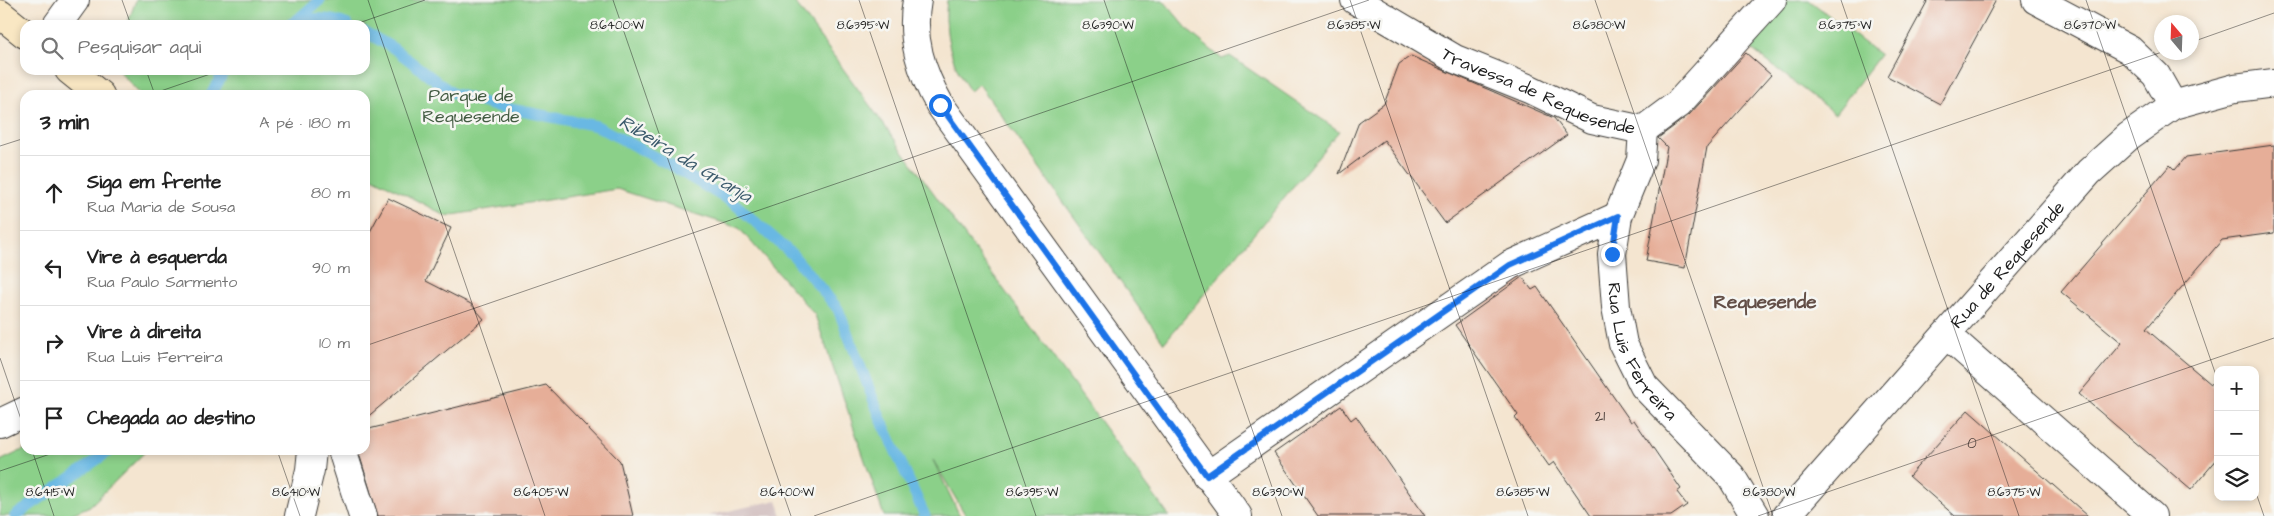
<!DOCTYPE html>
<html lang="pt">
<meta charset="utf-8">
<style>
body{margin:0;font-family:"Architects Daughter",sans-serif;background:#f6f6f6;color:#222}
.controls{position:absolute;right:15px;bottom:15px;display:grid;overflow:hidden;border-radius:10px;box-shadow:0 2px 8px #0003}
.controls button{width:45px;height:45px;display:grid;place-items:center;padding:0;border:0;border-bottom:1px solid #e0e0e0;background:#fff;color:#222;font:25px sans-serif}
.compass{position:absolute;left:2154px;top:15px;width:45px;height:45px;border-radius:50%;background:#fff;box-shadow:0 2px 8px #0003;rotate:341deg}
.stop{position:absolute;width:15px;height:15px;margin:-11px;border:4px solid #1a73e8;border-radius:50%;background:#fff}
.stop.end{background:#1a73e8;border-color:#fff;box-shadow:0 1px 5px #0008}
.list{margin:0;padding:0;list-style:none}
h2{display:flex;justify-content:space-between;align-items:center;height:65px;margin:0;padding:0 20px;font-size:21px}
h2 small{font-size:16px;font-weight:400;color:#767676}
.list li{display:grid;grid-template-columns:32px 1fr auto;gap:15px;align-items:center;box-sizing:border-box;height:75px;padding:0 20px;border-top:1px solid #e0e0e0}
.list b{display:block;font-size:19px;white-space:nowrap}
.list p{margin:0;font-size:16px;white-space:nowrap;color:#767676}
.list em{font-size:16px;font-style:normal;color:#767676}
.icon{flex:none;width:28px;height:28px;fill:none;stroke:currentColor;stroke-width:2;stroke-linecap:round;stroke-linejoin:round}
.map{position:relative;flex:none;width:2274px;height:516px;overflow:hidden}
.search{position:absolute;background:#fff;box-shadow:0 2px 8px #0003;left:20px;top:20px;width:350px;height:55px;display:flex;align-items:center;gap:12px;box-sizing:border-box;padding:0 18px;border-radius:15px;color:#767676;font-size:19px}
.panel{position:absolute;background:#fff;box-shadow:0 2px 8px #0003;left:20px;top:90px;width:350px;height:365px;border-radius:15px}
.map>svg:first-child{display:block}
.industrial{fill:#d2bfc0}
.green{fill:#8bd089;stroke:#547652}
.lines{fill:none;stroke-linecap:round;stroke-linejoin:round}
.stream{stroke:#69b8e3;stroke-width:11}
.building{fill:#e6ae98}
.street-casing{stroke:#3c3a37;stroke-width:30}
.secondary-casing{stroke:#3c3a37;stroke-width:30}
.street{stroke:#fff;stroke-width:28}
.secondary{stroke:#f9e7c3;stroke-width:28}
.route{stroke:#1a73e8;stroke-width:6}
.ticks{fill:none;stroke:#1c1c1c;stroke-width:1;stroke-opacity:0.45}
.labels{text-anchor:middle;stroke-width:5;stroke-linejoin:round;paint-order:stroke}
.number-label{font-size:15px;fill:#4e403b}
.street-label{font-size:18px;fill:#1c1c1c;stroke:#f6f6f2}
.park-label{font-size:18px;fill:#435b42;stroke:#f6f6f2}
.water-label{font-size:19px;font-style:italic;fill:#3b5a6c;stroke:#f6f6f2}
.neighbourhood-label{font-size:19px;font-weight:bold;fill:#634f47;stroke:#f6f6f2}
.ticks-label{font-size:12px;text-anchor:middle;fill:#1c1c1c;stroke:#f6f6f2;stroke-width:5;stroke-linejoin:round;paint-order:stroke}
</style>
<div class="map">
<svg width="2274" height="516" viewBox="0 0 2274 516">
<rect width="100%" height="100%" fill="#f6f6f2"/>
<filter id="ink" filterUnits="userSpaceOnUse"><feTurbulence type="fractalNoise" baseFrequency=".02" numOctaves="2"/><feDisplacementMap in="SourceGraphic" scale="10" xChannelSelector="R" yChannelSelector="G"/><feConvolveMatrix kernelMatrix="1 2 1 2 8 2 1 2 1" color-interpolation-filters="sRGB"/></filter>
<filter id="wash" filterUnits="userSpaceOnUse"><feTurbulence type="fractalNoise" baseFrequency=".0096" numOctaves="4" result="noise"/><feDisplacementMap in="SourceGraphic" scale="20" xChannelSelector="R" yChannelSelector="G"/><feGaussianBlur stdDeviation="1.12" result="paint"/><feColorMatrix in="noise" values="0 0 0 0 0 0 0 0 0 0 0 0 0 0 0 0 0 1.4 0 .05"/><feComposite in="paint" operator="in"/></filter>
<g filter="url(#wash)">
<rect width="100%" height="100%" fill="#f4e5d0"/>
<!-- industrial -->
<path class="industrial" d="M777,500l5,16h-75z"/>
<!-- green -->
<g class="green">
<path d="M136,0h657l376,516h-203l-33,-56 27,56h-76l-69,-201 -76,-87 -122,-39 -171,27 -81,-43v-78h-224l-23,-25h247v-45h-238z"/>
<path d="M947,0h216l28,33 31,26 8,-3 109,75 -175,212 -185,-259 -9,7c-19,-27 -27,-58 -23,-91z"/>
<path d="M1779,0h30l71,55 -45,59 -90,-70z"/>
<path d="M25,449v1h122l-57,56 -23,10h-67v-55z"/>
</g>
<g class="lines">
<!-- stream -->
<g class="stream">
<path d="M296,21l24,-21"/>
<path d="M287,25c21,-9 40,-9 61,0"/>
<path d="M365,32l28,16 59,45 39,12 106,21 73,39 65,39 58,51 45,54 43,110 44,97"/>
<path d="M211,95l14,-25"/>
<path d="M15,516l96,-66"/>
</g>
</g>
<g id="blocks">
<!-- building -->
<g class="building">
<path d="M1928,0h68l-56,104 -53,-28z"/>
<path d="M1746,53l25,22 -64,72 -22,121 -39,-7 21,-114 -9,-9 31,-23z"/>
<path d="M1411,56l143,62 13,17 -122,88 -61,-83 -45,34 20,-52 25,-18 15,-40z"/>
<path d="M2274,145v88l-52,7 -76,89 72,61v68l-27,32 -112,-96 43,-51 -61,-51 109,-127 5,5 11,-13z"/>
<path d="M388,198l63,30 -25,53 45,23 13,15 -119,100v-178z"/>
<path d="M1522,277l10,13 5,-3 94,135 3,-2 47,69 -4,3 10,13 -16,11h-80l-37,-54 -5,4 -34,-48 3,-3 -63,-90z"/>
<path d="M546,385l74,76 13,55h-255l-20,-66h7v-20z"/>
<path d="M1341,406l10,14 5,-4 69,100h-107l-44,-63z"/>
<path d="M1968,410l120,106h-133l-46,-40z"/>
</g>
</g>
</g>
<g filter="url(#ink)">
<use href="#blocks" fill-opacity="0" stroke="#3c3a37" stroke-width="1"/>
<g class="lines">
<defs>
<g id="street">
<path d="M917,0c-7,38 4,72 23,105l298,411"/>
<path id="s1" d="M1355,0l100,59 75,30 62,30 51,11 35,-26 94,-104"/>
<path d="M2036,0l94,50 26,25 17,30"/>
<path d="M57,25l18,-25"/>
<path id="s2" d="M1643,130l-2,30 -23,56 -6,38 4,53 7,37 21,42 87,90 24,40"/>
<path d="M1947,335l205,181"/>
<path d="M0,423l25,-12"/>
<path d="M342,450l21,66"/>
<path d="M1207,476l303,-211 108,-49"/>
<path d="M299,516l11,-46 2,-20"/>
<path id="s3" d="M1786,516l303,-344 40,-36 44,-31 62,-17 39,-5"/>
</g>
<g id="secondary">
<path d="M0,14l25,20"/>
<path d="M69,70l31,25"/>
</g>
</defs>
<!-- street casing -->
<use href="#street" class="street-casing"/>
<!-- secondary casing -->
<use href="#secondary" class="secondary-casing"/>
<!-- street -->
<use href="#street" class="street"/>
<!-- secondary -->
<use href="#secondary" class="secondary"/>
</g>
</g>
<g class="lines" filter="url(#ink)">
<!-- route -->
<path class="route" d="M940,105l267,371 303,-211 108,-49 -6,38"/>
</g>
<!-- ticks -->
<path class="ticks" d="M122,0l9,25M368,0l177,516M613,0l178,516M859,0l177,516M1104,0l178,516M1350,0l178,516M1595,0l178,516M1841,0l178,516M2086,0l132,381M353,25l72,-25M2192,42l82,-29M146,70l9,25M149,95l73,-25M0,146l25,-8M365,346l1004,-346M0,358l25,73M32,450l22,66M277,450l23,66M0,471l62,-21M2255,490l9,26M814,516l1348,-464M1758,516l516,-178"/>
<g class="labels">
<!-- number labels -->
<g class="number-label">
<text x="1600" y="421">21</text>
<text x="1972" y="448">0</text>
</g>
<!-- street labels -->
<g class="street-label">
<text dy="6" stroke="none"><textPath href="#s1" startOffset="206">Travessa de Requesende</textPath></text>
<text dy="6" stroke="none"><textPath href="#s3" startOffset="335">Rua de Requesende</textPath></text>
<text dy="6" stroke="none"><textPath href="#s2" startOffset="234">Rua Luis Ferreira</textPath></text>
</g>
<!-- park labels -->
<g class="park-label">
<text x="471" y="101">Parque de<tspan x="471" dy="21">Requesende</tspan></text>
</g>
<!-- water labels -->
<g class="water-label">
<text transform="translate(686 158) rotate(31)" y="7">Ribeira da Granja</text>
</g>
<!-- neighbourhood labels -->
<g class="neighbourhood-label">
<text x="1765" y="308">Requesende</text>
</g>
</g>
<g class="ticks-label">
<text x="1108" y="29">8.6390°W</text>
<text x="1599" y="29">8.6380°W</text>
<text x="1845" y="29">8.6375°W</text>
<text x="2090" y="29">8.6370°W</text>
<text x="617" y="29">8.6400°W</text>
<text x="863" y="29">8.6395°W</text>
<text x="1354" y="29">8.6385°W</text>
<text x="50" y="496">8.6415°W</text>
<text x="296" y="496">8.6410°W</text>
<text x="541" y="496">8.6405°W</text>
<text x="787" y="496">8.6400°W</text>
<text x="1032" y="496">8.6395°W</text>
<text x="1278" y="496">8.6390°W</text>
<text x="1523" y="496">8.6385°W</text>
<text x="1769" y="496">8.6380°W</text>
<text x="2014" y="496">8.6375°W</text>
</g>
</svg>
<div class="controls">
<button>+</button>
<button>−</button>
<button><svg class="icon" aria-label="layers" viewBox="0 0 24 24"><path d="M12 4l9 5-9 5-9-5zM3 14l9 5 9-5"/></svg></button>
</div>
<svg class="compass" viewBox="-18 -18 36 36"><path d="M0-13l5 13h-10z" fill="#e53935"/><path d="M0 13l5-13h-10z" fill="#767676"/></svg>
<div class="stop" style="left:940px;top:105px"></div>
<div class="stop end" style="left:1612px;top:254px"></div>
<div class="search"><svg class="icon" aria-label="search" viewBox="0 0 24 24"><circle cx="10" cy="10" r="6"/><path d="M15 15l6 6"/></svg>Pesquisar aqui</div>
<section class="panel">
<h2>3 min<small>A pé · 180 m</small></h2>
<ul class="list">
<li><svg class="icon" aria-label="ahead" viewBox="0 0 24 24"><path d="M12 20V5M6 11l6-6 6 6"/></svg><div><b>Siga em frente</b><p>Rua Maria de Sousa</p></div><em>80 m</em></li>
<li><svg class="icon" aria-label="left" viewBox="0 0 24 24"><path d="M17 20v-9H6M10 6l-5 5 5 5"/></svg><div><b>Vire à esquerda</b><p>Rua Paulo Sarmento</p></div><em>90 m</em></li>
<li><svg class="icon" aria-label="right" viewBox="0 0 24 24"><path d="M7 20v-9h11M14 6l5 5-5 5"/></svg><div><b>Vire à direita</b><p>Rua Luis Ferreira</p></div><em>10 m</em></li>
<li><svg class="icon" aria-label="arrive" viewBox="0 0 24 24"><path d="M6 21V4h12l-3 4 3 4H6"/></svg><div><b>Chegada ao destino</b></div></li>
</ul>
</section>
</div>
